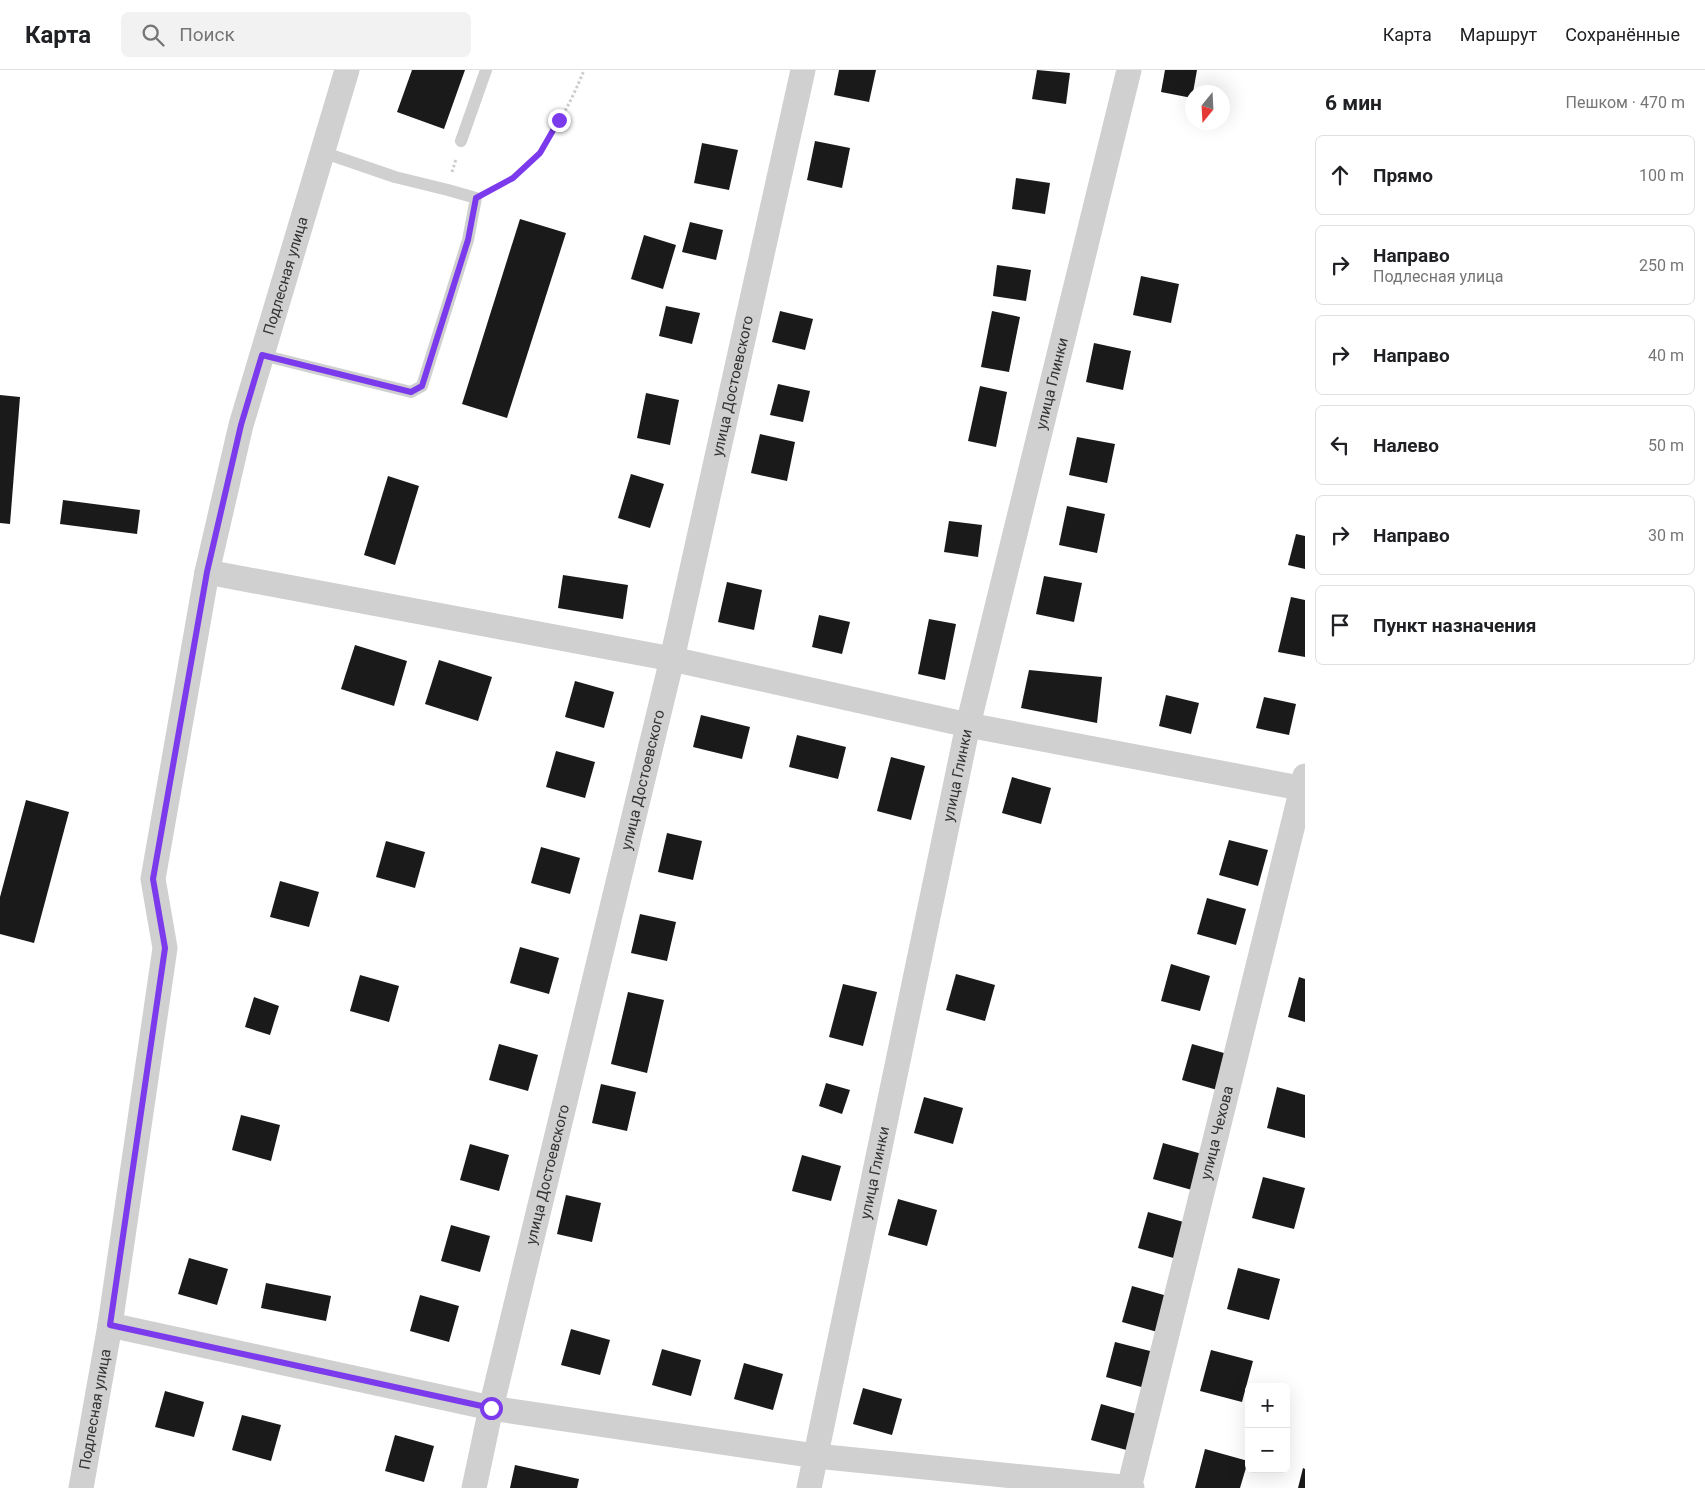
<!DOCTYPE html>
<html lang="ru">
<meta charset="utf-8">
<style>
body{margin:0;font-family:Roboto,sans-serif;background:#f2f2f2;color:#202124}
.controls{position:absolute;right:15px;bottom:15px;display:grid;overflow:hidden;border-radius:8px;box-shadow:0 5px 20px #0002}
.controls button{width:45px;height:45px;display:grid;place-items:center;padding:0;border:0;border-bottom:1px solid #e0e0e0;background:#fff;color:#202124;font:25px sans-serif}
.compass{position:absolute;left:1185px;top:15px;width:45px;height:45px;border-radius:50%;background:#fff;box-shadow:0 5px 20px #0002;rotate:198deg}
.stop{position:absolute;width:15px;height:15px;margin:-11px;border:4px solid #7c3aed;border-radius:50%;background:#fff}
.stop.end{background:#7c3aed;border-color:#fff;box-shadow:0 1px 5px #0008}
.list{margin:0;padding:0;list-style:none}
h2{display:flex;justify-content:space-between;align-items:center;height:65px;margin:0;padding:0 20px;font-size:21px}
h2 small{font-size:16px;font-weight:400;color:#757577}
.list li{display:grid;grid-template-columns:32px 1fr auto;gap:15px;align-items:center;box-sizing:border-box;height:80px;margin:0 10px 10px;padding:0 10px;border:1px solid #e0e0e0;border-radius:8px}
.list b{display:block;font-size:19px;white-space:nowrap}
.list p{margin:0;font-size:16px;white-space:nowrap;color:#757577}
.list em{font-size:16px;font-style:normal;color:#757577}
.icon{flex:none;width:28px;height:28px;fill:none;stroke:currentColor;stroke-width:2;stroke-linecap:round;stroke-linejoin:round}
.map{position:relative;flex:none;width:1305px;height:1418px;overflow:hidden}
header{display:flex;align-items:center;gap:30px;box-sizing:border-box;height:70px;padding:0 25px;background:#fff;border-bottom:1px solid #e0e0e0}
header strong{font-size:24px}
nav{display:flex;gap:28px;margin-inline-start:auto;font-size:18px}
.search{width:350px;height:45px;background:#f2f2f2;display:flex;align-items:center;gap:12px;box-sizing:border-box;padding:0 18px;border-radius:8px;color:#757577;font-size:19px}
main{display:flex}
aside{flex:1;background:#fff}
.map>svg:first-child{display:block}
.building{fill:#1a1a1a}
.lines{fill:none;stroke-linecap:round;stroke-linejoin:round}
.path{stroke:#cdcdcd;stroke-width:3;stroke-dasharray:2.5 2.5;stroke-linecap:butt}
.lane{stroke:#d0d0d0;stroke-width:12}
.street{stroke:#d0d0d0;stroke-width:25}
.route{stroke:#7c3aed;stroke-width:6}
.labels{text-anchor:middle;stroke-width:5;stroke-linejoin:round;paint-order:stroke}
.street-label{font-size:15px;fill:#333;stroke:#fff}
</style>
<header>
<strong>Карта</strong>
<div class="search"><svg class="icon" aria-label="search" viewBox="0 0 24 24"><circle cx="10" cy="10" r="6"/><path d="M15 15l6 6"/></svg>Поиск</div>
<nav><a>Карта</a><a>Маршрут</a><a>Сохранённые</a></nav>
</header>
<main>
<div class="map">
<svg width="1305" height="1418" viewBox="0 0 1305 1418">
<rect width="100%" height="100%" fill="#fff"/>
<!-- building -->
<g class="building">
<path d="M412,0h53l-21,59 -47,-17z"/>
<path d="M839,0h37l-7,32 -35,-7z"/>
<path d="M1037,0l33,3 -4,31 -34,-5z"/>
<path d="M1165,0h32l-5,28 -31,-6z"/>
<path d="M815,71l35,7 -8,40 -35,-8z"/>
<path d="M702,73l36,7 -9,40 -35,-7z"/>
<path d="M1016,108l34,5 -5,31 -33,-5z"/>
<path d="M520,149l46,14 -59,185 -45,-14z"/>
<path d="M690,152l33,8 -7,30 -34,-8z"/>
<path d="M644,165l32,10 -13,44 -32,-10z"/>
<path d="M997,195l34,5 -5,31 -33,-5z"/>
<path d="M1141,206l38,8 -8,39 -38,-8z"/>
<path d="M666,236l34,7 -8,31 -33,-8z"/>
<path d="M780,241l33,8 -8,31 -33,-8z"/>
<path d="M992,241l28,6 -11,55 -28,-5z"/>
<path d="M1094,273l37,8 -8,39 -37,-8z"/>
<path d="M778,314l32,7 -7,31 -33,-7z"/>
<path d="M980,316l27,6 -11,55 -28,-6z"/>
<path d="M646,323l33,7 -9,45 -33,-7z"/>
<path d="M0,325l20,2 -10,127 -10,-1z"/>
<path d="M760,364l35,8 -8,39 -36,-8z"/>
<path d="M1077,367l38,7 -8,39 -38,-8z"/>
<path d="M631,404l33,10 -14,44 -32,-10z"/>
<path d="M388,406l31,10 -24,79 -31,-10z"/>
<path d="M63,430l77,10 -3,24 -77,-10z"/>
<path d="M1067,436l38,8 -8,39 -38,-8z"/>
<path d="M949,451l33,4 -4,32 -34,-5z"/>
<path d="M1296,464l9,2v33l-17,-4z"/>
<path d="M563,505l65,10 -5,34 -65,-11z"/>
<path d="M1044,506l38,7 -8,39 -38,-8z"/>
<path d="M727,512l35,8 -8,40 -36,-8z"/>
<path d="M1291,527l14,3v57l-27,-5z"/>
<path d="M819,545l31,7 -8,32 -30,-7z"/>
<path d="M929,549l27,5 -11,56 -27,-6z"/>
<path d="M355,575l52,16 -13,45 -53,-17z"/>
<path d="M439,590l53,17 -14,44 -53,-17z"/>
<path d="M1029,600l73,7 -5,46 -76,-15z"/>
<path d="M575,611l39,11 -10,36 -39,-11z"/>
<path d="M1166,625l33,8 -8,31 -32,-8z"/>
<path d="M1264,627l32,7 -7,31 -33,-7z"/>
<path d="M701,645l49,12 -8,32 -49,-12z"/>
<path d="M797,665l49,12 -8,32 -49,-12z"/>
<path d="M556,681l39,11 -10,36 -39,-11z"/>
<path d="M891,687l34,9 -14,54 -34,-9z"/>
<path d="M1012,707l39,11 -10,36 -39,-11z"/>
<path d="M26,730l43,12 -35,131 -34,-9v-37z"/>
<path d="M667,763l35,8 -9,39 -35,-8z"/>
<path d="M1229,770l39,10 -10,36 -39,-11z"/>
<path d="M386,771l39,11 -10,36 -39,-11z"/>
<path d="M541,777l39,11 -10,36 -39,-11z"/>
<path d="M280,811l39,11 -10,35 -39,-10z"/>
<path d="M1207,828l39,11 -10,36 -39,-11z"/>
<path d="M640,844l36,8 -9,39 -36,-8z"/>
<path d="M520,877l39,11 -10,36 -39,-11z"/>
<path d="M1171,894l39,12 -10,35 -39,-10z"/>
<path d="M956,904l39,11 -10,36 -39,-11z"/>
<path d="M360,905l39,11 -10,36 -39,-11z"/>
<path d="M1299,907l6,2v43l-17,-5z"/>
<path d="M843,914l34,8 -14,54 -34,-9z"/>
<path d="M628,922l36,8 -17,73 -36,-9z"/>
<path d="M254,927l25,9 -9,29 -25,-8z"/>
<path d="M499,974l39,11 -10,36 -39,-11z"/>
<path d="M1192,974l39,11 -10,36 -39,-11z"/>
<path d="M826,1013l24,7 -8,24 -23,-8z"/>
<path d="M601,1014l35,8 -9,39 -35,-8z"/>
<path d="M1277,1017l28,8v43l-38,-10z"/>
<path d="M924,1027l39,11 -10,36 -39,-11z"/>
<path d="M241,1045l39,10 -9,36 -39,-11z"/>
<path d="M1163,1073l39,11 -10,36 -39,-11z"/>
<path d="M470,1074l39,11 -10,36 -39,-11z"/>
<path d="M802,1085l39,11 -10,35 -39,-10z"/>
<path d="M1263,1107l42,11 -11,41 -42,-11z"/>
<path d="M566,1125l35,8 -9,39 -35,-8z"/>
<path d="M898,1129l39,11 -10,36 -39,-11z"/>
<path d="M1148,1142l39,11 -10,36 -39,-11z"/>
<path d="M451,1155l39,11 -10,36 -39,-11z"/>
<path d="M189,1188l39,11 -11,36 -39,-11z"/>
<path d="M1238,1198l42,11 -11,41 -42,-11z"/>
<path d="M266,1213l65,13 -5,25 -65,-13z"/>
<path d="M1132,1216l39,11 -10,36 -39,-11z"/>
<path d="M420,1225l39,11 -10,36 -39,-11z"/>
<path d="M571,1259l39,11 -10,35 -39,-10z"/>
<path d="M1115,1272l39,10 -9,36 -39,-11z"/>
<path d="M662,1279l39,11 -10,36 -39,-11z"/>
<path d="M1211,1280l42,11 -11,41 -42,-11z"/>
<path d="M744,1293l39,11 -10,36 -39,-11z"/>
<path d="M863,1318l39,11 -10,36 -39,-11z"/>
<path d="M165,1321l39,11 -10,35 -39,-10z"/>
<path d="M1101,1334l39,11 -10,36 -39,-11z"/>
<path d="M242,1345l39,10 -10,36 -39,-11z"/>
<path d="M395,1365l39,11 -10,36 -39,-11z"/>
<path d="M1205,1379l43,12 -8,27h-45z"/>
<path d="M515,1395l64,14 -2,9h-67z"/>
<path d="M1303,1398l2,1v19h-7z"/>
</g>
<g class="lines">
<!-- path -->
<g class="path">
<path d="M452,102l4,-13"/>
<path d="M492,120c7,-4 14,-7 20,-11 29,-19 60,-77 72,-109"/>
</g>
<!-- lane -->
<g class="lane">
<path d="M461,71l25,-71"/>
<path d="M262,285l149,37 11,-6 46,-146 8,-42 -28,-8 -53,-13 -73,-25"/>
</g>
<!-- street -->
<g class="street">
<path d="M207,502l465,87 296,66 337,64"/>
<path d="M110,1255l381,83 325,48 316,32"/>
<path id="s1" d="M81,1418l29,-163 55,-377 -12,-69 54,-307 34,-147 106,-355"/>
<path id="s2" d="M474,1418l17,-80 181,-749 131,-589"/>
<path id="s3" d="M809,1418l159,-763 161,-655"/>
<path id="s4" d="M1129,1418l176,-712"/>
</g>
</g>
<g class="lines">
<!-- route -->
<path class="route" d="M491,1338l-381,-83 55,-377 -12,-69 54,-307 34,-147 21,-70 149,37 11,-6 46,-146 8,-42 37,-20 27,-25 19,-33"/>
</g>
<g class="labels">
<!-- street labels -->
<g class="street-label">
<text dy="5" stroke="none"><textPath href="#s1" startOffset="1235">Подлесная улица</textPath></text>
<text dy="5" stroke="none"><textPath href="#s3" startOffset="1131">улица Глинки</textPath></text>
<text dy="5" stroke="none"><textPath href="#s2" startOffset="1132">улица Достоевского</textPath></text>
<text dy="5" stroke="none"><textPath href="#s3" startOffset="728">улица Глинки</textPath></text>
<text dy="5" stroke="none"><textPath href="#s2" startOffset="728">улица Достоевского</textPath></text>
<text dy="5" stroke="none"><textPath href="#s4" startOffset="366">улица Чехова</textPath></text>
<text dy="5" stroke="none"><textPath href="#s3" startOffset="322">улица Глинки</textPath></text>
<text dy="5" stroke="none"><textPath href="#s2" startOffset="322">улица Достоевского</textPath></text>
<text dy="5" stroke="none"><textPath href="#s1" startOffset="80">Подлесная улица</textPath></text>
</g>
</g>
</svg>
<div class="controls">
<button>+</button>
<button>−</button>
</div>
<svg class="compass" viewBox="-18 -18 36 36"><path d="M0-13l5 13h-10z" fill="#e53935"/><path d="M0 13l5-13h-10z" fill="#757577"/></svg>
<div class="stop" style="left:491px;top:1338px"></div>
<div class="stop end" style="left:559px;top:50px"></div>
</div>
<aside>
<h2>6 мин<small>Пешком · 470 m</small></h2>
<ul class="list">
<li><svg class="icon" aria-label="ahead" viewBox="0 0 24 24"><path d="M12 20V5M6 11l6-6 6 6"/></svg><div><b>Прямо</b></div><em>100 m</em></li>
<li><svg class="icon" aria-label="right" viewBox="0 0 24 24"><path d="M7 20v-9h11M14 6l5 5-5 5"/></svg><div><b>Направо</b><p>Подлесная улица</p></div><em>250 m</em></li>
<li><svg class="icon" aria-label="right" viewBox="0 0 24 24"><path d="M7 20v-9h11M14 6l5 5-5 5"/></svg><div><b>Направо</b></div><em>40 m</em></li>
<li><svg class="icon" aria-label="left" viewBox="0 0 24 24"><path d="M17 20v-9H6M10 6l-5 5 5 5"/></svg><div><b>Налево</b></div><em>50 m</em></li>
<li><svg class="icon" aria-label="right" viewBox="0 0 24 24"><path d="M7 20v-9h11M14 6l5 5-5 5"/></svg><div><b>Направо</b></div><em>30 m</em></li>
<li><svg class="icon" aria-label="arrive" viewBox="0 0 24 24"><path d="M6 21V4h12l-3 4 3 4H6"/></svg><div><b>Пункт назначения</b></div></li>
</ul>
</aside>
</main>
